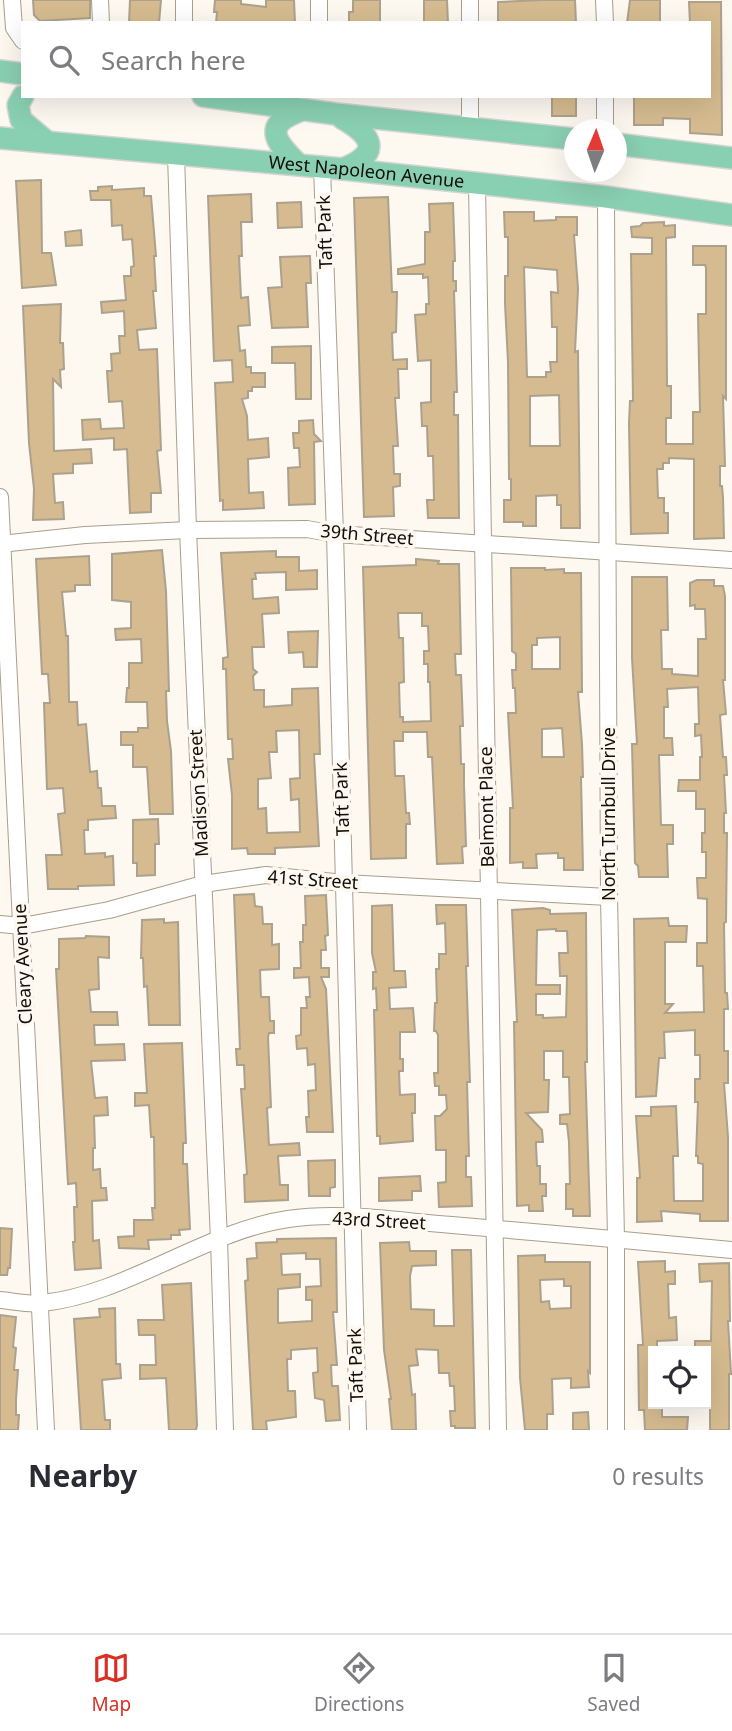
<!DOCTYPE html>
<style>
body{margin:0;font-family:"Noto Sans",sans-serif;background:#f7f7f7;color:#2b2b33}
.controls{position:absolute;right:21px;bottom:21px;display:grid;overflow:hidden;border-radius:0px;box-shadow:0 7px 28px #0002}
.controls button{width:63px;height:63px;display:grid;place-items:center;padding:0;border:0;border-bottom:2px solid #e1e1e2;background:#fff;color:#2b2b33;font:35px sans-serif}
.compass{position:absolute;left:564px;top:119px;width:63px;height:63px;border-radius:50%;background:#fff;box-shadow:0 7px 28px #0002;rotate:2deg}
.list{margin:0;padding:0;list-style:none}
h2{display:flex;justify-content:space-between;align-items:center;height:91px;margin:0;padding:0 28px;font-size:30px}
h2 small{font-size:23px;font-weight:400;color:#7c7c81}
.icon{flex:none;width:38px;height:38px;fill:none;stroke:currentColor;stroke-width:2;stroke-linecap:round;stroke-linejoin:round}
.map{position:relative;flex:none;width:732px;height:1430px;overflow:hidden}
.search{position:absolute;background:#fff;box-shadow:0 7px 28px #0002;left:21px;right:21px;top:21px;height:77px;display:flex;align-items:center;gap:18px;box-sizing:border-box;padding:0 24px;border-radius:0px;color:#7c7c81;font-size:26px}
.sheet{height:203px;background:#fff}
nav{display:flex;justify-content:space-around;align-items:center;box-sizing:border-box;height:98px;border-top:2px solid #e1e1e2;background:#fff;font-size:19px;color:#7c7c81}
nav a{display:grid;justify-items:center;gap:4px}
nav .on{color:#d93025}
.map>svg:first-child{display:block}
.building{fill:#d5bb8f;stroke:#aca18d;stroke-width:2;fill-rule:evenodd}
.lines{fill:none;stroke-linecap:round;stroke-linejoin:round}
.minor-casing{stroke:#a99e8b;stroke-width:18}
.major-casing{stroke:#d4d4d2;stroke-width:24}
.minor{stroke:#fff;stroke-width:16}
.major{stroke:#89cfb2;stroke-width:21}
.labels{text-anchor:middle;stroke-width:7;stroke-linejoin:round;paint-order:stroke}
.street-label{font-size:18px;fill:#120e07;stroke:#fdf8f0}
</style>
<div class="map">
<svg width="732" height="1430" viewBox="0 0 732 1430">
<rect width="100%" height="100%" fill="#fdf8f0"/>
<!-- building -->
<g class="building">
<path d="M33,0h57v18l-50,3 -6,-6z"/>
<path d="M130,0h31l-2,23h-30z"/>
<path d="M215,0h26v4l25,3v-7h28l1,23h-79l1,-11h-3z"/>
<path d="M353,0h27v23h-31v-11h4z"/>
<path d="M424,0h23l1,23h-24z"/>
<path d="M542,0h33l1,23h-78v-21z"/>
<path d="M630,0h30v23h-33z"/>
<path d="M689,2h32l1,133 -32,-2v-14l-27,-1v7h-29v-29h75v-73h-19z"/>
<rect x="552" y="96" width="24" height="20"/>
<path d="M41,180l1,73h9l5,32 -34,3 -6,-107z"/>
<path d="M112,186v4l32,-2v8h7l5,60h-2l2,35h-3l3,37 -19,2 2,20 18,-1 4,101 -4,1 4,42h-10v19l-21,1 -3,-64 -13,1v-12l-31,2 -1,-20 18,-1 1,10 23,-1 -2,-27 -13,1 -2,-31h5l-1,-17 9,-1 -1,-17h6l-1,-25 -22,2 -1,-11 25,-2 -2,-24h7v-9l3,-1 -2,-27 -9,1 -1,-15 -10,1 -1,-26h-20l-1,-9h8v-4z"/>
<path d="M251,194l1,28h-11l1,34h-3l2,42 7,-1 2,28 -12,1 2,25 5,-1 1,17h5v6h14v14h-13v4h-4v7l-6,1 5,17 1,24 20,-2 1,19 -21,2 1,34 14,-1 1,16 -41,2v-10l-3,1 -5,-118 18,-1 -1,-22 -18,1 -6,-165z"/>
<path d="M388,197l4,95h5l-1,40 -4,1 1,27 14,-1v10h-9l1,29h-4l3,48h-5l1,28h6v12l-7,1 1,29 -30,1 -10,-319z"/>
<path d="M301,202l1,25 -24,1 -1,-25z"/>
<path d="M453,203l2,58h-2v20h3v10h-2l3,101h-3v23h4l1,103h-31l-1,-18h7l-1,-44h-5l-1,-30h-5l-1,-23 10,-1v-42l-13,1 -3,-46 11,-1v-10h3l-1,-27 -5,1v-4h-25v-5l27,-5v-32h5l-1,-28z"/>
<path d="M504,212h30v9l22,-1v-3h21v18h-3l4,54 -3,63 3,-1 2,177h-19v-23h-4v-10l-21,1v30h-13v-4h-19v-22h7v-21h-2l-1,-117 -3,-58v-28h3v-39h-3zM524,267l33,3 1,23 -7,-1 1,35h5v35h-7l1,10h-5v5h-19zM559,395l1,51h-30v-50z"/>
<path d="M664,222v4l11,-1v12l-9,1 1,148h4v32h-5v26h27v-32h7l-2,-98h8v-46l-1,-3h-12v-19h33v153l-3,-3 2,70h-5v20h2l1,11 1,41 -30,1v-80l-25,-1v5h-6v6h-6l1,29h6v15h4v20l-37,1 -2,-111 1,-22h3l-2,-147h21v-16l-20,-1 -1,-10 9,-1 3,-3z"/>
<path d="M81,230l1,15 -16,1 -1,-14z"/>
<path d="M310,256l1,27h-5l2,44 -36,1 -4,-40 14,-1 -2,-30z"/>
<path d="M61,304l-1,39h3l1,26 -4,1 1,17 -8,-8 1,72 37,-2 1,14 -19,1v9l-20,1 2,29 8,-1 1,17 -31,1 1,-31 -5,-46 -6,-137z"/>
<path d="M311,346v53h-15l-1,-36h-23v-16z"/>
<path d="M313,420l1,14 7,7 -7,1 1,62 -26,1 -1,-37 12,-1 -1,-19h-5l-1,-15h6v-12z"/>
<path d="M162,550l4,41 3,100h-3l1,30 4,30 2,63h-23l-3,-47h-14v-22h-12v-13h17v-4h10l-1,-26h-21l1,-14h2v-25h13l-1,-24 -25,1 -1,-11 16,-1v-26l-19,-2v-46z"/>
<path d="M276,551v6h23v14l18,-1v19l-31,1v-18l-31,1 1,6h-4l1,20 25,-2 1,16 -17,1 2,33h-12l1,22 4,3 -4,4 1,14h10v17l28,-2v-16l26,-1 2,66h-6l5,92 -44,2v6h-27l-1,-6 -15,1v-54l-4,-36h5l-1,-20h-4l-2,-70h-3v-11l5,-1 -7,-104zM299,730l1,48 -10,1 1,21 8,-1 1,33 -33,1 -1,-25 -8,1v-30l13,-1 -2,-26h8l-1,-21z"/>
<path d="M89,556l1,29h-15v6l-13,1 4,44h2l1,66h8l1,23 8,-1 4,48 7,-1 1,17h3l1,18h13l1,12 -28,2v10h-4l1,24 20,-1v4l8,-1 1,29 -36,1v3h-30l-2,-34h16l-4,-41 7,-1 -2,-25 -16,1 -3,-86h6l-2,-29h-6l-6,-115z"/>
<path d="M416,559l23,2 -1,3h21l2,90h-6l1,21h5l1,23 1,28h-3l1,38h3v21l2,61 -4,1 1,16 -26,1 -5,-107h-4l-1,-25h-24v9h-9l1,35h9l2,37h3l1,11h-4v34l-35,1 -8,-292 53,-2zM398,613h24v13h6l1,25h-5v13h4v18h2l1,39 -28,1v-5h-3l-1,-34 5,-1 -1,-44h-4z"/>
<path d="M511,568h34v2l19,-1v4h17l1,119h-4l4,52 1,33h-2l2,93h-19v-12h-6v-5l-22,1 1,14h-14v-6l-13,1v-55h3l-5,-95h8l-1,-25h-2l-1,-18h4v-16l-4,-3zM560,637v32h-28v-24h5v-7zM562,728l2,29h-22v-28z"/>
<path d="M632,577h35l1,53h-7l1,39h10v5l26,2v-37h8l-1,-30h-10v-4l-5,1v-23l7,-3h17v6h9l2,10v84h-2l3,34 -6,1 3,42h3l1,18h-3l2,38h-2v20h3l-1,89 -2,1 1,70h2l1,16h-4v42h4v32h-4l4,54v84h-28v-7l-39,-3 1,10 -25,1v-44h3l-4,-62h15v-9l25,-1 2,50h-5l1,45h29v-37l-5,-1v-7h-2l2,-54h-3v-23h5v-24h-5v-25l-31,2 1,26h-6l-3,38 -20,1 -2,-178 34,-1 1,8h18l-1,16h-21v62h8l-8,9 39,-1 -1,-46h-6v-23h10v-44l-9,-1 -1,-20h9v-26h-4v-19h3v-24h-9v-18h-18l1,-11h21v-23h2l-1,-22 -6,1v-12h4l-1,-37 -31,2 1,18h-4v31h8l1,17h-14l2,70h12v19h-6l1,33h-29l-1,-11 -3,-3 -3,-119h5l-5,-86z"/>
<path d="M318,631l-1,36h-13l-1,-15 -14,1 -1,-21z"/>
<path d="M158,819l1,25h-4v31l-18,1v-13h-4v-43z"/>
<path d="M254,894l1,12 7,1 1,17h9v21l7,-1v25l-19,1 1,27h8l1,24h4v12h-5l-1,4 3,70 -4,1 2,37 30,-2 1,12 -22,1 2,29h8v15l-43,2 -1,-27 3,-1 -6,-85h4l-1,-24h-7l-1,-16h4l-6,-154z"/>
<path d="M326,895l2,40 -3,1 1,14h-5v18h8v9h-8l5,12 7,143h-26l-1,-15h3l-1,-26 8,-1 -1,-26 -7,1 -1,-17 -10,1 -1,-13 5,-1v-27h6l-1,-11h4l-1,-20 -15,1v-10h7l-1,-26h3v-17h3l-1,-29z"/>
<path d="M392,905l2,66h11l1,16 -17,1 1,21 23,-1 2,24h-15v27h3v12h-4l1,24 15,-1v19h-3l1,28 -33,3v-8h-3l-3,-126h3l-1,-22 -3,1v-17h3l-4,-19v-47z"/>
<path d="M436,905h30l2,61h-2l4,116h-3l2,74h-3v21h5l1,29 -33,1 -1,-24 8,-1v-32h-10l-1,-34h5l7,-7 -1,-14h-7v-9h-4l-1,-13h4v-38l-2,-4h-2l1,-28h2l-1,-34h3v-15h7l-1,-31 -8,1z"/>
<path d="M543,908l7,2v4l36,-1 1,149h-2l5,154h-17v-7h-7v-25h4l-1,-42 -2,-18h-7v-9l10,-1 -1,-37h-6v-26h-19v29h5l-1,32 -22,1 16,17 1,12h-7v3l1,21h3v18h6v12h-4l1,15h-14v-6l-12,1 -3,-184h3l-5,-112zM556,929v2h11l1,22h-9l1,23h7l-1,41 -23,1v-3h-7v-21h24v-9h-24l1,-55z"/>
<path d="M164,919v4l14,-1 2,103h-31l-2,-39 -3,1 -1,-29h-2l1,-38z"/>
<path d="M86,936l23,1v21l-11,-1 1,32 -10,1 2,22h26l1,13h-24l1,20 29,-1 1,16 -34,1 4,37 12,-1 1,18 -14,1 1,32h-2v22l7,-1 1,19h5l1,12 -15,1 1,40 6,-1 2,28 -26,2 -2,-28h2l-1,-35h3l-1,-24 -8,1 -12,-215h3v-30l26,-1z"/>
<path d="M182,1043l4,100h-3v21h4l3,65 -11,1 1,5h-9v4l-23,1 1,9 -30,-1 -1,-11 16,-1v-16h19l-1,-12h3l-1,-71h-3l-2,-32 -14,1v-13h12l-3,-49z"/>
<path d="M335,1160v27l-5,1v8h-21l-1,-35z"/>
<path d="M420,1176l1,15h-9v9l-33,1v-23z"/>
<path d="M0,1228l12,1 -2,39h-2l-1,7h-7z"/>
<path d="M336,1238l1,74h-4l4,53h-6l1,21h6l2,34 -14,1 -2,-21 -9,-2 -2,-25 5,-1 -1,-24 -26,2v9h-4l1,32h7l1,26 -30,4 1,9h-14l-8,-149 3,-1 -1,-21 10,-1 -1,-15 21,-1v-3zM306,1253v6h14l1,27 -15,1v13h6v21l-34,2v-34l22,-2v-13l-18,1 -1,-21z"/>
<path d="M409,1242l1,9h26v14l-24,1 -2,10 1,33 23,1v16h20l-2,-76h19l4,178h-20v-2h-4l-1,-15h5l-1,-25h-4l-1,-13h-10l-1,-23 -22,-1 2,16 -9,1 3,29 3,-1 1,36h-24l-3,-31h2l-7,-49 -4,-107z"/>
<path d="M545,1255v7h45v111l-2,-2 1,16 -18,1v-10l-19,1 1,35h-6v16h-22l-5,-52 -2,-122zM564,1279v7h7v22l-21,1 -1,-8 -8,1 -1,-22z"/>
<path d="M665,1261v11l10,-1v13h-7l1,34 7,-1 1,23 -20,1v10h-4v53h9v13h26l-1,13h-42l-1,-20h-5l-1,-65h5l-5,-83z"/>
<path d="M729,1263l1,58h-2l3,53h-2v56h-19v-37h-4v-42h-11v-10h16l1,-60 -12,1 -1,-18z"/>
<path d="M191,1283l6,142 -1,5h-27l-3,-52 -26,1v-14h16l-1,-30h-16l-1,-15h26l-2,-35z"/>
<path d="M115,1308l1,56h4l1,14 -19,2 3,40h5v10h-29l-7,-111 26,-2 -1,-8z"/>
<path d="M0,1315l16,2 -3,30 3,1 -2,22h4l-2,30v15h3l-1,15h-18z"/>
<path d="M588,1412l1,18h-16v-17z"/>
</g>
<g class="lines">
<defs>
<g id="minor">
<path d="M12,0l2,28 9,13"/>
<path d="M100,0l1,23"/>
<path d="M184,0v23"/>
<path d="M319,0v23"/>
<path d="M470,0v23"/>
<path d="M604,0l1,23"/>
<path d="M470,96v32"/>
<path d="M605,96v34"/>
<path d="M176,155l12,375 31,710 6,190"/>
<path d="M322,167l13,367 23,896"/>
<path d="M477,184l21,1246"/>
<path d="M606,197l3,700 7,341v192"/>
<path d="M0,497l46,933"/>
<path d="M0,544l85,-9 103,-5 119,-1 28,5 397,26"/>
<path d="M0,924l22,2 87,-16 94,-26 63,-9 78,8 265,14"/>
<path d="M0,1300c13,1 29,5 42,3 83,-8 163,-72 246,-84 53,-8 110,2 164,6 93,8 187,16 280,25"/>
</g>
<g id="major">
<path d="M0,71l23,3"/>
<path d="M23,96l-5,9 3,15 26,22"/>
<path d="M203,96l133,18 238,25"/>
<path d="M342,118c30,17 41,35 1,51"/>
<path id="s1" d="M0,138l343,31 263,28 126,18"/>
<path d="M616,144l116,14"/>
<path d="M298,164c-24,-23 -36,-40 4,-54"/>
</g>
</defs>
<!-- minor casing -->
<use href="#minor" class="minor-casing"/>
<!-- major casing -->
<use href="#major" class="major-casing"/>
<!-- minor -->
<use href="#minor" class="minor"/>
<!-- major -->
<use href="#major" class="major"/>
</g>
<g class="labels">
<!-- street labels -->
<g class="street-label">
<text dy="6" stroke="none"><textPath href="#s1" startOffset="368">West Napoleon Avenue</textPath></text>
<text transform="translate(325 232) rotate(-92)" y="6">Taft Park</text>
<text transform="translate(367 535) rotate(5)" y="6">39th Street</text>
<text transform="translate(199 793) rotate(-93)" y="6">Madison Street</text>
<text transform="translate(342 799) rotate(-92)" y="6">Taft Park</text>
<text transform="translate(487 807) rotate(-91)" y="6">Belmont Place</text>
<text transform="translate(609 814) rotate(-90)" y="6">North Turnbull Drive</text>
<text transform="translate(313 880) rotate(4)" y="6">41st Street</text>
<text transform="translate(23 964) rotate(-93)" y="6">Cleary Avenue</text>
<text transform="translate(379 1221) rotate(3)" y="6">43rd Street</text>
<text transform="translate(356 1365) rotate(-92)" y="6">Taft Park</text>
</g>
</g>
</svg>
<div class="controls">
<button><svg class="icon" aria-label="locate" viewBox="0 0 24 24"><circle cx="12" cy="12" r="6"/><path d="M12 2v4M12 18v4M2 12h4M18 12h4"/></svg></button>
</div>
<svg class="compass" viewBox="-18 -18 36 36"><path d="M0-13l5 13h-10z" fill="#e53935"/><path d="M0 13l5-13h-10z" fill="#7c7c81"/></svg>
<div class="search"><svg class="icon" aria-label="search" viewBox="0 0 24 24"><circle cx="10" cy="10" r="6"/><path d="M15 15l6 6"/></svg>Search here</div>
</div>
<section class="sheet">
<h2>Nearby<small>0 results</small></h2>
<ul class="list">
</ul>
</section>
<nav>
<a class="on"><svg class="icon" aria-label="map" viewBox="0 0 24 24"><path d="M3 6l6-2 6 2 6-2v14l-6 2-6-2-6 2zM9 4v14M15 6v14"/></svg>Map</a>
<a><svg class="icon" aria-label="directions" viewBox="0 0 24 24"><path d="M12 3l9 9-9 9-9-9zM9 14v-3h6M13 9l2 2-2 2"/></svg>Directions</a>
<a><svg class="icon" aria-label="saved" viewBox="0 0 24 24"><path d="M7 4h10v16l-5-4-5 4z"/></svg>Saved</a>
</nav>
